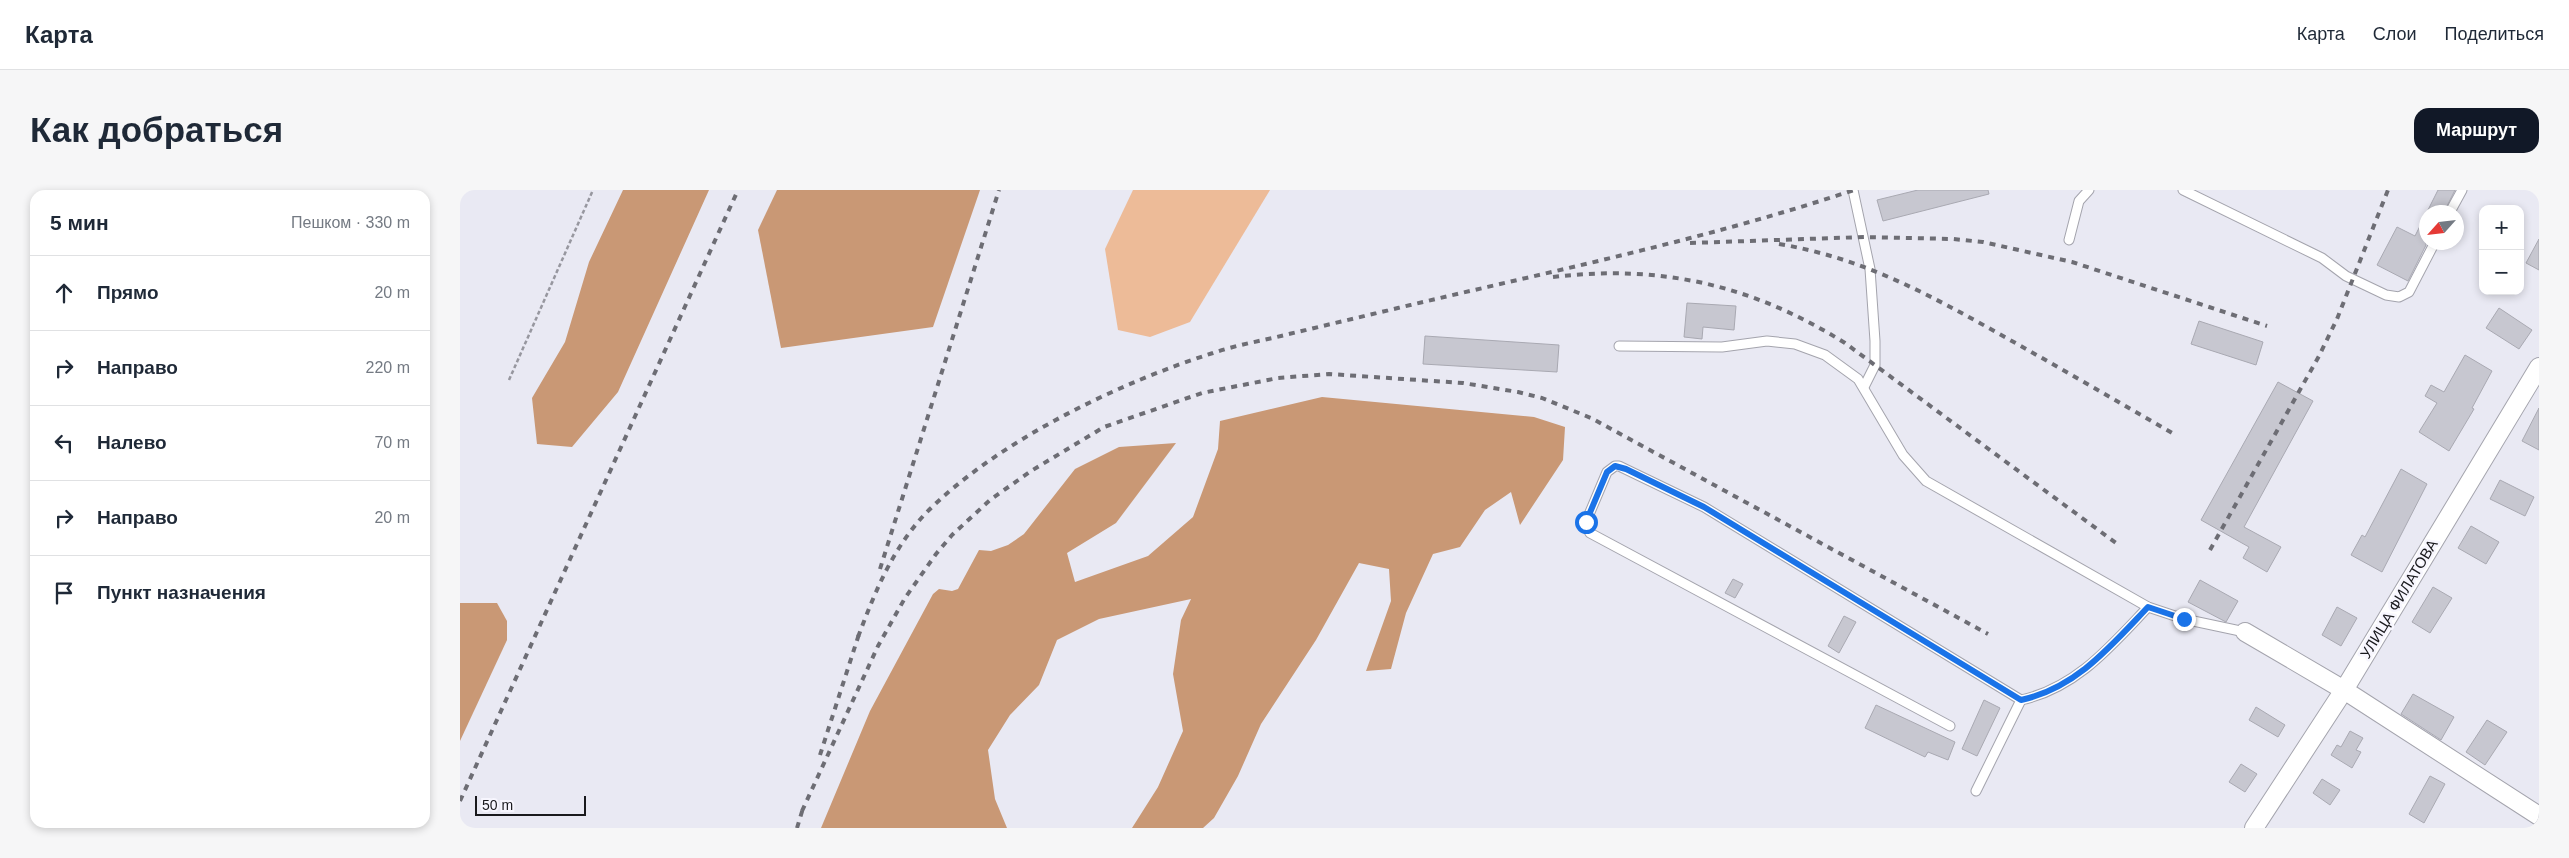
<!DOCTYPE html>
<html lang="ru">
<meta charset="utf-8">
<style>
body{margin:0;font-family:Helvetica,sans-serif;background:#f6f6f7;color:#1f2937}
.controls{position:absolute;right:15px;top:15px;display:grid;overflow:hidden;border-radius:10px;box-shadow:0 2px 8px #0003}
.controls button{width:45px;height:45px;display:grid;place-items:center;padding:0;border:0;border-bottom:1px solid #e0e1e3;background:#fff;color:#1f2937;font:25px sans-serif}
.compass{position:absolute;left:1959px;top:15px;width:45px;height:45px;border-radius:50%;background:#fff;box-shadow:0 2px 8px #0003;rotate:243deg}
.scale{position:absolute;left:15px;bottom:12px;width:111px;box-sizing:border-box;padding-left:5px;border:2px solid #19191d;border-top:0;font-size:14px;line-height:18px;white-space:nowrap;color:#19191d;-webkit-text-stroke:4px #f7f6fe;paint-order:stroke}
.stop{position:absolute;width:15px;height:15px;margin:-11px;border:4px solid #1a73e8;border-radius:50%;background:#fff}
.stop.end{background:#1a73e8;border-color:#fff;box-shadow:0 1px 5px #0008}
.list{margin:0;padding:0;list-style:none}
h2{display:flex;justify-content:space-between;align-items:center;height:65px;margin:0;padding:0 20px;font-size:21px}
h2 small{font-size:16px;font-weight:400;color:#747a83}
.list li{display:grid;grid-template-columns:32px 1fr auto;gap:15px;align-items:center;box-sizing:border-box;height:75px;padding:0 20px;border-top:1px solid #e0e1e3}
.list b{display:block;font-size:19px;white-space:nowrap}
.list em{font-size:16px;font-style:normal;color:#747a83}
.icon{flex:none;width:28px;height:28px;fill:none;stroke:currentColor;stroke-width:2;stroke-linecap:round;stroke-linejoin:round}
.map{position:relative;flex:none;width:2079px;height:638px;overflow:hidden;border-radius:15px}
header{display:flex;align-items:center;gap:30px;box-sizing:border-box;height:70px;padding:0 25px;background:#fff;border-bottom:1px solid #e0e1e3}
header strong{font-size:24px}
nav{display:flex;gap:28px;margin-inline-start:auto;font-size:18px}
.intro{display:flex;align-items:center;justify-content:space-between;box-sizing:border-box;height:120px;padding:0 30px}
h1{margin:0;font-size:35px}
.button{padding:12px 22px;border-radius:15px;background:#111827;color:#fff;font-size:18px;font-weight:700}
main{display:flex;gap:30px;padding:0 30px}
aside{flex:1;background:#fff;border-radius:15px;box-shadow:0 2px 8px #0003}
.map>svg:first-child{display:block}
.green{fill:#edbb98}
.forest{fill:#c99875}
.building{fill:#c7c7d0;stroke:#a9a9b2}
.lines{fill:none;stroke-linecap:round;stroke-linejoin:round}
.service-casing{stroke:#a4a4ad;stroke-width:11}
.minor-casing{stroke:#a4a4ad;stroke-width:20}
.path{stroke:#97979f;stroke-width:2.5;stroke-dasharray:4 2.5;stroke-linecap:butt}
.service{stroke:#fff;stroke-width:9}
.minor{stroke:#fff;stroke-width:18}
.rail{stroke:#6d6d74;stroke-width:4;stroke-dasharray:6 6;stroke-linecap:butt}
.route{stroke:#1a73e8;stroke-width:6}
.labels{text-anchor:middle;stroke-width:5;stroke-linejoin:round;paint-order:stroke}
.street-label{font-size:15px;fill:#19191d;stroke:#f7f6fe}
</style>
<header>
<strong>Карта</strong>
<nav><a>Карта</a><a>Слои</a><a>Поделиться</a></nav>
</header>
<div class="intro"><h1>Как добраться</h1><a class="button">Маршрут</a></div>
<main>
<aside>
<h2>5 мин<small>Пешком · 330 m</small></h2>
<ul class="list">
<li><svg class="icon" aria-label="ahead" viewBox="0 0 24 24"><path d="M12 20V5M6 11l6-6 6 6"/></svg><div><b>Прямо</b></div><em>20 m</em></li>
<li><svg class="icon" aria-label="right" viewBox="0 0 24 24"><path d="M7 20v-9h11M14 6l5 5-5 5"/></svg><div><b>Направо</b></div><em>220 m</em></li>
<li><svg class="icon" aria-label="left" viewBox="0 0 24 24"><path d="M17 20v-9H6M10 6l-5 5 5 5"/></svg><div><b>Налево</b></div><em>70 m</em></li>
<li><svg class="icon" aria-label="right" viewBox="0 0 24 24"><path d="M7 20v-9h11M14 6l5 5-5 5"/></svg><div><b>Направо</b></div><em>20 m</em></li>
<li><svg class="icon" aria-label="arrive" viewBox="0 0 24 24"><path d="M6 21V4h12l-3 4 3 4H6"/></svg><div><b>Пункт назначения</b></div></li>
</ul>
</aside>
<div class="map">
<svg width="2079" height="638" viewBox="0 0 2079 638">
<rect width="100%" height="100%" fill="#e9e9f3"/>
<!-- green -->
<path class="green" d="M673,0h137l-80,132 -40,15 -32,-7 -13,-81z"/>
<!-- forest -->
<g class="forest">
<path d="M163,0h86l-91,202 -46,55 -35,-3 -5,-46 33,-56 24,-80z"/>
<path d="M317,0h203l-47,137 -152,21 -23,-118z"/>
<path d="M862,207l212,20 31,10 -2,33 -43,65 -9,-33 -26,18 -25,37 -27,7 -27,59 -15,56 -25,2 25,-70 -2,-32 -30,-6 -43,77 -55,84 -23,52 -24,42 -11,10h-71l26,-41 25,-56 -10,-57 8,-54 10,-21 -92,20 -42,21 -18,45 -29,30 -22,35 7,49 12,29h-186l49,-117 63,-117 6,-5 13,2 6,-2 21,-39 12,1 17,-6 16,-11 51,-65 44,-22 57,-4 -60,80 -49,30 8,29 73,-26 45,-39 25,-68 2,-28z"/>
<path d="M0,413h37l10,18v19l-47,101z"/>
</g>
<!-- building -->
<g class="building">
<path d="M1458,0h70l1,4 -106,27 -6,-21z"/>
<path d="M1978,0h17l-11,22h-17z"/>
<path d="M1966,24v31l-18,36 -31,-16 20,-38 18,9z"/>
<path d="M2079,49v31l-13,-7z"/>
<path d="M1227,113l49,3 -2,24 -31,-3 -1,12 -18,-2z"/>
<path d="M2039,118l33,22 -13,19 -33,-21z"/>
<path d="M1739,131l64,21 -7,23 -65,-21z"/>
<path d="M965,146l134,9 -2,27 -134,-8z"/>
<path d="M2005,165l27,16 -20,37 2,1 -25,42 -30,-19 18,-29 -12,-7 6,-11 13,7z"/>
<path d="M1818,192l35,19 -69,126 37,20 -14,25 -24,-14 6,-11 -48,-27z"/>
<path d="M2079,218v42l-17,-9z"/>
<path d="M1941,279l26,15 -45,88 -31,-17 11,-20 3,2z"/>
<path d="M2040,290l34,17 -9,19 -35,-17z"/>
<path d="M2011,336l28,16 -13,22 -28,-16z"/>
<path d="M1273,389l10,5 -8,14 -10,-5z"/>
<path d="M1740,390l38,21 -12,21 -38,-20z"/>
<path d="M1973,397l19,11 -22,35 -18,-11z"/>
<path d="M1877,417l20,11 -16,28 -19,-11z"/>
<path d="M1384,426l12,6 -17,31 -11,-7z"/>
<path d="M1953,504l41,23 -13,23 -40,-26z"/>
<path d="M1524,510l16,8 -23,48 -15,-7z"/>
<path d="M1416,515l79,37 -7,18 -20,-8 -3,5 -60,-29z"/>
<path d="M1796,517l29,18 -7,12 -29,-17z"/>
<path d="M2027,530l20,12 -22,33 -19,-13z"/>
<path d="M1890,541l13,7 -7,12 5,2 -9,16 -21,-13 6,-10 4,2z"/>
<path d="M1781,574l16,10 -12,18 -16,-10z"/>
<path d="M1970,586l15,8 -21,39 -15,-9z"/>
<path d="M1862,589l18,11 -10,15 -17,-12z"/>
</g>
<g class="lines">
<defs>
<g id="service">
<path d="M1393,0l17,79 5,72v24l-11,22"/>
<path d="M1723,0l139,68 24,18 40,19 13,2 10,-5 26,-50"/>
<path d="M1990,22l12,-22"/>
<path d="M1609,50l10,-39 10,-11"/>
<path d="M1159,156l103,1 45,-6 28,3 30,11 33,24 45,76 23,26 222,126 36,12 61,13"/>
<path d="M1490,536l-360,-193 -5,-9 22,-52 8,-6h4l85,41 317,193c55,-12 89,-53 127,-93"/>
<path d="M1516,601l45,-91"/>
</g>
<g id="minor">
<path d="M1785,442l99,58 195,126"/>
<path d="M1794,638l90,-138 195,-323"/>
</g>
</defs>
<!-- service casing -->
<use href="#service" class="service-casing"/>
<!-- minor casing -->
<use href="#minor" class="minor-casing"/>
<!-- path -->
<path class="path" d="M49,190l84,-190"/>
<!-- service -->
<use href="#service" class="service"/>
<!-- minor -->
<use href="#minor" class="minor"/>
<!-- rail -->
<g class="rail">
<path d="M1230,53l174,-6 89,2 30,3 89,20 195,64"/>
<path d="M1319,54c84,14 151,51 224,92 57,32 114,65 171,98"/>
<path d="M1093,87c108,-13 199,8 292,66l275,203"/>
<path d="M1750,360l109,-194 18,-37 51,-129"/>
<path d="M420,379l119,-379"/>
<path d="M398,447c17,-45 34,-88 68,-124 70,-71 192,-130 287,-160 23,-8 48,-12 72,-18 46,-11 92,-22 138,-33 144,-34 290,-65 431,-112"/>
<path d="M360,565l40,-124"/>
<path d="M0,611l278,-611"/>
<path d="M342,621l76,-165 27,-48 31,-44 16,-19 38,-35 41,-29 73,-44 98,-34 76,-15 51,-4 134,9 55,9 24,6 49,20 397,216"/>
<path d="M337,638l7,-23"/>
</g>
</g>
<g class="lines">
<!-- route -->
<path class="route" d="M1126,332l21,-50 8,-6 11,3 78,38 317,193c55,-12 89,-53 127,-93l36,12"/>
</g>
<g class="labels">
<!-- street labels -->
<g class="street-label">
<text transform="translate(1939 409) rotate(-59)" y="5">УЛИЦА ФИЛАТОВА</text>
</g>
</g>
</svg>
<div class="controls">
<button>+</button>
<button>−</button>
</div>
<svg class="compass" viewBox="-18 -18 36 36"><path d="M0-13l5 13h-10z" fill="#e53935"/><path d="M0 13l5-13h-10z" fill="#747a83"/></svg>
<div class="scale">50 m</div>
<div class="stop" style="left:1126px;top:332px"></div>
<div class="stop end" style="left:1724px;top:429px"></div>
</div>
</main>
